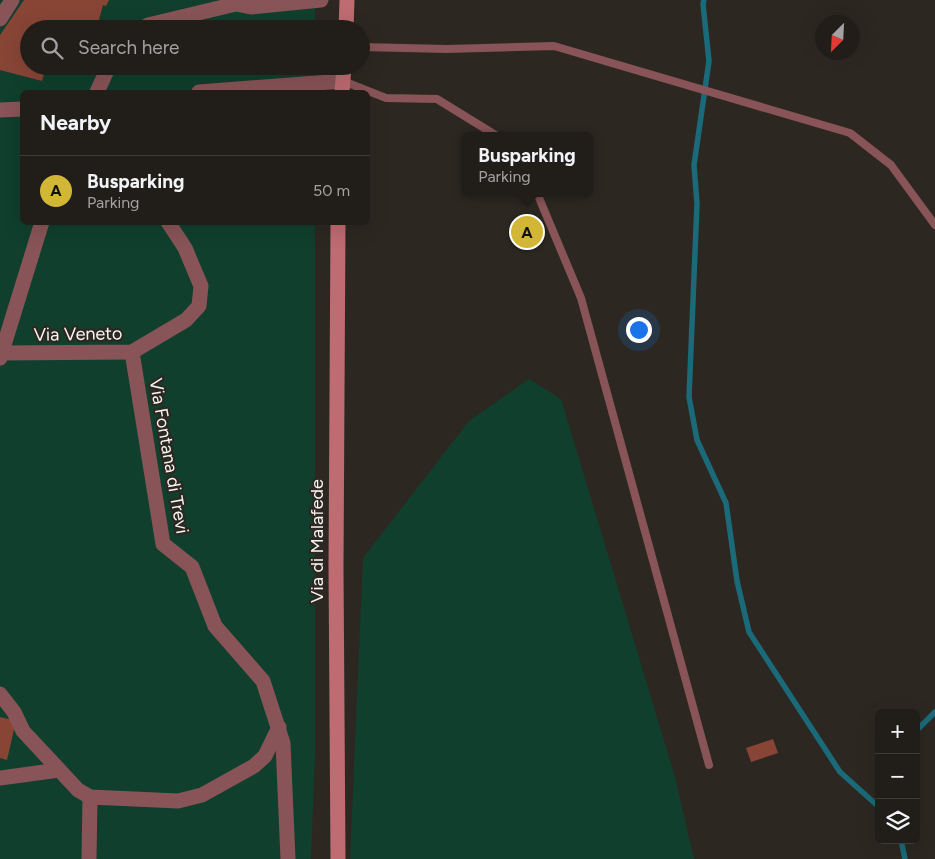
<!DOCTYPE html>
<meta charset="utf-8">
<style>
body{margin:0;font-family:Figtree,sans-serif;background:#2d2b26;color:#f1f3f6}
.controls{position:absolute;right:15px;bottom:15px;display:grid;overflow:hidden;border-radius:8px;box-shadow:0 5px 20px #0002}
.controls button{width:45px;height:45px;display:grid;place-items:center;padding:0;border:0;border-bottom:1px solid #3e3c38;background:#211e19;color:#f1f3f6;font:25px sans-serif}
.compass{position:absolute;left:815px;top:15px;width:45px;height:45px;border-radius:50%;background:#211e19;box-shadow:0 5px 20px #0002;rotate:204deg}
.you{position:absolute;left:638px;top:329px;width:18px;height:18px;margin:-12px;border:4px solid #fff;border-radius:50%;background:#1a73e8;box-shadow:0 0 0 8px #1a73e833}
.badge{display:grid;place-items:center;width:32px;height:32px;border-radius:50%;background:#d2b736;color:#111;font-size:16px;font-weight:700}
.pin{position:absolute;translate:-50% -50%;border:2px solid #fff;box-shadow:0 1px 5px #0006}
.popup{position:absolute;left:461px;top:132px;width:132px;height:65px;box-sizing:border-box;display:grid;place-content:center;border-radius:8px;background:#211e19;filter:drop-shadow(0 1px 4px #0005);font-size:16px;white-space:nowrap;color:#a2a2a2}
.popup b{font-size:19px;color:#f1f3f6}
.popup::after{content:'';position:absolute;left:50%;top:100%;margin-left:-10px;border:10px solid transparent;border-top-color:#211e19}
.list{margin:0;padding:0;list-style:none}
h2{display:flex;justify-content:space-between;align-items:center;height:65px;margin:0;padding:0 20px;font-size:21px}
h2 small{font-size:16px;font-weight:400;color:#a2a2a2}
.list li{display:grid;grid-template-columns:32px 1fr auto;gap:15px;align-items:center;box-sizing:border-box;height:70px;padding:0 20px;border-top:1px solid #3e3c38}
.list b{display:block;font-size:19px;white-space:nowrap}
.list p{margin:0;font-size:16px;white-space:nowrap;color:#a2a2a2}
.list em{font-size:16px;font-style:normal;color:#a2a2a2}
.icon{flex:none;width:28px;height:28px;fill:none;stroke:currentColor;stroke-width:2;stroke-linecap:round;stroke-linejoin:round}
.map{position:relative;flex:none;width:935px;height:859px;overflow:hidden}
.search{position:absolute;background:#211e19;box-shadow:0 5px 20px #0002;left:20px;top:20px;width:350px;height:55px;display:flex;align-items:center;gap:12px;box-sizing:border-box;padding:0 18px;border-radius:28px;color:#a2a2a2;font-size:19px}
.panel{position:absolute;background:#211e19;box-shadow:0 5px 20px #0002;left:20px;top:90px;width:350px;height:135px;border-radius:8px}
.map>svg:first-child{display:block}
.green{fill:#103f2d}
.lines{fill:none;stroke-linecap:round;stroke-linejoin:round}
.stream{stroke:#1b6a79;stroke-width:5.5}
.building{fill:#884536}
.lane{stroke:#885457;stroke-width:8}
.street{stroke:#885457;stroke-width:15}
.secondary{stroke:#be6b71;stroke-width:15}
.labels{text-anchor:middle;stroke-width:4.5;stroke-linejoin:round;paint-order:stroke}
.street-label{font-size:18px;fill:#f7f5ef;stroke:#2c2821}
</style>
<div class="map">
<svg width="935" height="859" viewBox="0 0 935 859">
<rect width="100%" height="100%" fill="#2c2821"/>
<!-- green -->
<g class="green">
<path d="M0,0h315v29h-286v37h286v26h-293v130l293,1v531l-4,105h-311z"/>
<path d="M529,379l32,20 114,378 19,82h-344l13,-301 106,-137z"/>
</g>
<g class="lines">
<!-- stream -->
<g class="stream">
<path d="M704,0l-1,4 6,57 -15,104 3,39 -8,193 8,43 29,63 11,78 12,51 91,140 39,35"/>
<path d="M916,731l19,-19"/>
<path d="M901,840l4,19"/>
</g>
</g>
<!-- building -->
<g class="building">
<path d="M24,0h85l-3,6 -3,-1 -6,22 -14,-3 -2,5h-52v37h17l-4,15 -42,-11v-35z"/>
<path d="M205,66h34v2l-33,7z"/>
<path d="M0,717l16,4 -9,39 -7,-2z"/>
<path d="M773,739l5,14 -27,9 -5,-14z"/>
</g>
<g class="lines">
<!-- lane -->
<g class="lane">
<path d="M361,47l86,2 107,-3 296,87 41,32 44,60"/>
<path d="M343,81l43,17 51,1 60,37"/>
<path d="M537,193l44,105 128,467"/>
</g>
<!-- street -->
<g class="street">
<path d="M233,0l3,4 15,3 70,-7"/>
<path d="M0,19l12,-19"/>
<path d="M142,29l6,-4 88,-21"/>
<path d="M97,92l12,-26"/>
<path d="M199,92l144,-11"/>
<path d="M0,110l22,-1"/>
<path d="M132,352l31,192 29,23 23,59 48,55 20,62 5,116"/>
<path d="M1,353l131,-1 54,-32 13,-14 2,-20 -16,-38 -17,-26"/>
<path d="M0,358l42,-136"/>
<path d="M0,694l14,18 9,19 55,59 12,7 88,4 24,-6 52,-29 11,-10 14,-29"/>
<path d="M0,778l59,-8"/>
<path d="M89,859l1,-62"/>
</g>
<!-- secondary -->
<g class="secondary">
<path d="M346,29l1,-29"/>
<path d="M342,92l2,-26"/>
<path d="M338,859l-2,-292 2,-345"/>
</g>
</g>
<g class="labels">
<!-- street labels -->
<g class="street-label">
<text transform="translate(78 334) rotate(-1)" y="6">Via Veneto</text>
<text transform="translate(169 456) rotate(80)" y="6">Via Fontana di Trevi</text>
<text transform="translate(317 541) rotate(-90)" y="6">Via di Malafede</text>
</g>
</g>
</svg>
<div class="controls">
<button>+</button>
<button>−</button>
<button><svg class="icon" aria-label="layers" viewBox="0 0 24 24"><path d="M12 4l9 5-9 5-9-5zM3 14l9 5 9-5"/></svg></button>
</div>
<svg class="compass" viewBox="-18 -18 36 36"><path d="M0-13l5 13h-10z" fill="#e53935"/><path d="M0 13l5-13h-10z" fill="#a2a2a2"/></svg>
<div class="you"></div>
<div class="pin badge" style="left:527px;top:232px">A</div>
<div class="popup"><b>Busparking</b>Parking</div>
<div class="search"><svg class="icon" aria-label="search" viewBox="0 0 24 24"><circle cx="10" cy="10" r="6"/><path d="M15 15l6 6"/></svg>Search here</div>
<section class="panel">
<h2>Nearby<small></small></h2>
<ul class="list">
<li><span class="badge">A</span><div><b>Busparking</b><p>Parking</p></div><em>50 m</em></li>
</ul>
</section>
</div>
